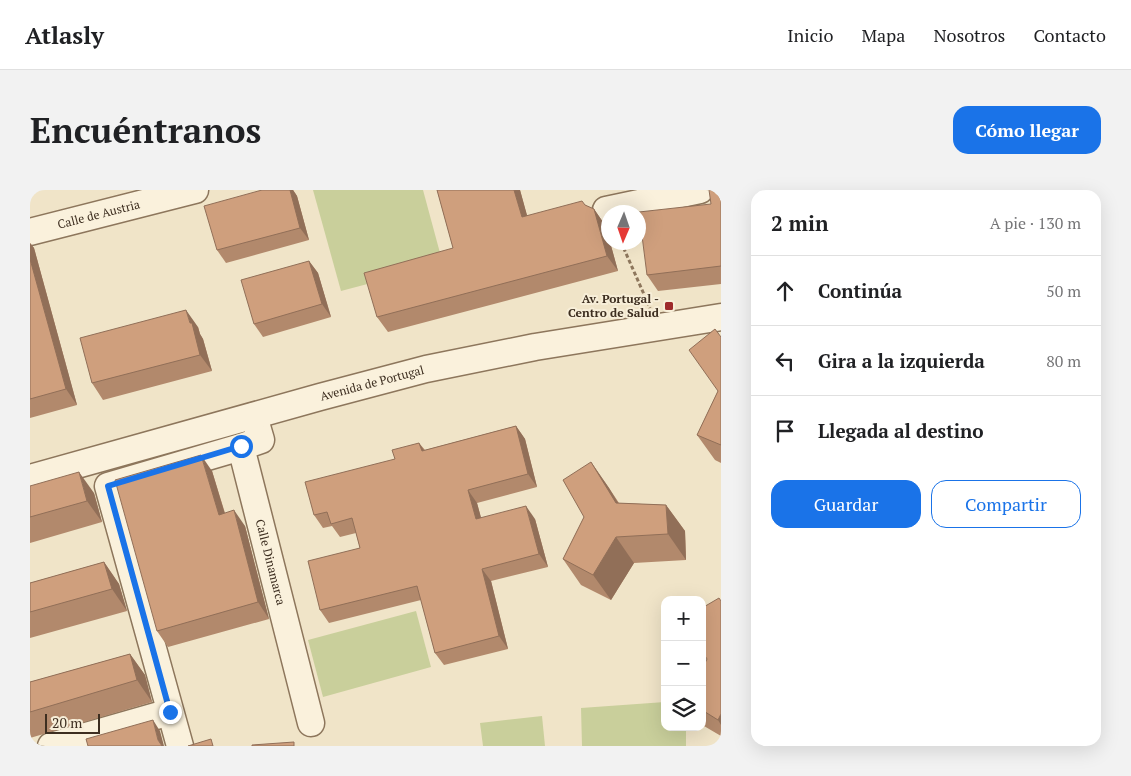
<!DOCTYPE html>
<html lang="es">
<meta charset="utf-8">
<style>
body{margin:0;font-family:"PT Serif",serif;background:#f2f2f2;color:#202124}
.controls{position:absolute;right:15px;bottom:15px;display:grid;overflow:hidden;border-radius:10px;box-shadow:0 5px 20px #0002}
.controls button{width:45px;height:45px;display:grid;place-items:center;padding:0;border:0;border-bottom:1px solid #e0e0e0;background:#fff;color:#202124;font:25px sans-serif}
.compass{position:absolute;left:571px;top:15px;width:45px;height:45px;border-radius:50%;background:#fff;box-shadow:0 5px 20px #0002;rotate:182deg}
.scale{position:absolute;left:15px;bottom:12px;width:55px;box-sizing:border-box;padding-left:5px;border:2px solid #3d2e20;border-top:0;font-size:14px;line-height:18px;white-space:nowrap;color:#3d2e20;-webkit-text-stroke:4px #f7eed8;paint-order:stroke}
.stop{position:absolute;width:15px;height:15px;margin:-11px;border:4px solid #1a73e8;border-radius:50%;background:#fff}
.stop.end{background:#1a73e8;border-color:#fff;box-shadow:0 1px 5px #0008}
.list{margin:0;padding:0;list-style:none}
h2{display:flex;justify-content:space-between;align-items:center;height:65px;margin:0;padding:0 20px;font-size:21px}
h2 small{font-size:16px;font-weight:400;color:#757577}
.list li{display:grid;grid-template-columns:32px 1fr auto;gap:15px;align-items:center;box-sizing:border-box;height:70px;padding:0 20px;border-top:1px solid #e0e0e0}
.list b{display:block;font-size:19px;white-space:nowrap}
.list em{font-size:16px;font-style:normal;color:#757577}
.actions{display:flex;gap:10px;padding:15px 20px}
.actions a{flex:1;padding:11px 0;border:1px solid #1a73e8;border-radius:15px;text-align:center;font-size:18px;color:#1a73e8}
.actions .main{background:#1a73e8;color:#fff}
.icon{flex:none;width:28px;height:28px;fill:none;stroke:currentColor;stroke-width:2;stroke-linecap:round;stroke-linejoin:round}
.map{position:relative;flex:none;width:691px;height:556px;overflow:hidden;border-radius:15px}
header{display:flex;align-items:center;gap:30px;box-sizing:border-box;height:70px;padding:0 25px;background:#fff;border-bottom:1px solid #e0e0e0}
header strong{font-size:24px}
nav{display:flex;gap:28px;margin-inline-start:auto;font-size:18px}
.intro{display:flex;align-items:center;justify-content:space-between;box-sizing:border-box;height:120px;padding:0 30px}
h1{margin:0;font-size:35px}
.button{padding:12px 22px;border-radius:15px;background:#1a73e8;color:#fff;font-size:18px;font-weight:700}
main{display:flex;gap:30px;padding:0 30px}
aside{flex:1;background:#fff;border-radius:15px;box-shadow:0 5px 20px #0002}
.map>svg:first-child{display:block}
.green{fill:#c9cf9b}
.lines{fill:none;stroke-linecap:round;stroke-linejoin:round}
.minor-casing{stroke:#8d765c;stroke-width:29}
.path{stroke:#8d765c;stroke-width:3;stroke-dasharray:4 2.5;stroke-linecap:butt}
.minor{stroke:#faf1dc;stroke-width:26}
.wall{fill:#b2896c}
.shaded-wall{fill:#916f58}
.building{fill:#cf9f7d;stroke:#916f58}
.route{stroke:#1a73e8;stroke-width:6}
.poi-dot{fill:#9e2a2b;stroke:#f7eed8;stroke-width:2}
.labels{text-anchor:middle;stroke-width:4;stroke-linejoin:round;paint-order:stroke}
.street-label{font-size:12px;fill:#3d2e20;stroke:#f7eed8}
.poi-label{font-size:12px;font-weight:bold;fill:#3d2e20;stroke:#f7eed8;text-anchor:end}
</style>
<header>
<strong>Atlasly</strong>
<nav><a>Inicio</a><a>Mapa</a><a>Nosotros</a><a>Contacto</a></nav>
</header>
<div class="intro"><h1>Encuéntranos</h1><a class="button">Cómo llegar</a></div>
<main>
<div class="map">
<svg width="691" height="556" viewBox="0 0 691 556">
<rect width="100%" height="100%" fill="#f0e4c8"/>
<!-- green -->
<g class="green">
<path d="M283,0h110l20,74 -102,27z"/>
<path d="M386,421l15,56 -108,30 -15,-57z"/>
<path d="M635,512v25h21v19h-104l-1,-38z"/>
<path d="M512,526l3,30h-62l-3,-23z"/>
</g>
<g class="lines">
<defs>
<g id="minor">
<path d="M576,20l94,-20"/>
<path id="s1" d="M0,42l165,-42"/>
<path id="s2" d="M224,226l7,24 -20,7 70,276"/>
<path id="s3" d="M0,288l290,-81 106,-28 109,-22 186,-30"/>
<path d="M21,556l119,-34"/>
<path d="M150,556l-72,-260 133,-39"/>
</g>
</defs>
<!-- minor casing -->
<use href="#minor" class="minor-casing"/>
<!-- path -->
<path class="path" d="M591,52l29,66"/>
<!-- minor -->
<use href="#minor" class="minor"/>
</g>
<!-- wall -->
<g class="wall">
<path d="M232,0h31l4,6 12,44 -83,23 -9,-13z"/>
<path d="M407,0h83l7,26 58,-11 9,4 11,16 3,12v5h2l8,29 -230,61 -11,-15 76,-69z"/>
<path d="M691,0v94l-63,7 -11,-16 64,-71z"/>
<path d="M0,53l4,5 43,157 -47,13z"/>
<path d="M279,71l9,12 13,44 -68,20 -9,-13z"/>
<path d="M168,137l2,7 3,5 9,32 -109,29 -11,-17z"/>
<path d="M691,147v126l-6,-3 -18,-25 21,-44z"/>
<path d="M486,236l9,13 12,48 -60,16 4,15 54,1 13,48 -57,14 17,68 -64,16 -9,-12 -14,-53 -92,23 -9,-13 40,-62 -4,-15 -16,4 -8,-11 -9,2 -9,-13 105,-72 6,7z"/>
<path d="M561,272l18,26 10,15 47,2 19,26 1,29 -52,3 -23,37 -30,-15 -18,-26 21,-42z"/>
<path d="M182,281l13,42 20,13 24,93 -101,28 -11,-16z"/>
<path d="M0,296l64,7 8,29 -72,21z"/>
<path d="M74,372l15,22 8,27 -97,27v-55z"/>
<path d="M691,411v135l-17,-10 -2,-3v-54l5,-10z"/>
<path d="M100,464l15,21 7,27 -122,36v-56z"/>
</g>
<!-- shaded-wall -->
<g class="shaded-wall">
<path d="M260,0h3l4,6 12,44 -9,-12z"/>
<path d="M484,0h6l12,43 -10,-16z"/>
<path d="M564,19l11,16 3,12v5h2l8,29 -11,-15z"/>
<path d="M0,53l4,5 43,157 -11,-16 -36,-130z"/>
<path d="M279,71l9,12 13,44 -9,-13z"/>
<path d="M156,120l12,17 2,7 3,5 9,32 -12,-16z"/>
<path d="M486,236l9,13 12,48 -9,-13z"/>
<path d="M389,253l9,13 -6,-5z"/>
<path d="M171,265l11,16 18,60 -11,-16z"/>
<path d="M561,272l18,26 25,41 -18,-26z"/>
<path d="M49,282l15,21 8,29 -15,-21z"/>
<path d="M438,300l9,13 8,29 -9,-13z"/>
<path d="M636,315l19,26 1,29 -18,-26z"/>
<path d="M496,316l9,13 13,48 -9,-13z"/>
<path d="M204,320l11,16 24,93 -11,-17z"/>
<path d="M586,347l18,26 -23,37 -18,-25z"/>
<path d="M74,372l15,22 8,27 -15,-22z"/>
<path d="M452,379l9,12 17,68 -9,-13z"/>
<path d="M100,464l15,21 7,27 -15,-22z"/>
<path d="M691,524v11l-3,-5z"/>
<path d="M123,530l7,11 4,15h-2l-4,-6z"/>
</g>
<!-- building -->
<g class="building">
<path d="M232,0h28l10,38 -83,22 -13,-44z"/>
<path d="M407,0h77l8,27 60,-16 3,4 9,4 13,47 -230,61 -13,-44 89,-25z"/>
<path d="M679,0h12v76l-74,9 -8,-63 72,-8z"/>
<path d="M0,69l36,130 -36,10z"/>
<path d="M279,71l13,43 -68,20 -13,-44z"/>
<path d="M156,120l4,13h2l8,32 -108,28 -12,-45z"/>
<path d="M685,139l6,8v108l-24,-10 21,-44 -29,-41z"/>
<path d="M486,236l12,48 -60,16 8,29 50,-13 13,48 -57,15 17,67 -64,17 -18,-67 -97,24 -12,-49 52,-13 -8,-30 -21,6 -4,-12 -13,3 -9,-33 90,-23 -3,-9 27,-7 3,8z"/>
<path d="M171,265l18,60 15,-5 24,92 -101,29 -42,-151z"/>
<path d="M561,272l25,41 50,2 2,29 -52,3 -23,38 -30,-16 21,-42 -21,-37z"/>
<path d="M49,282l8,29 -57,16v-31z"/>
<path d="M74,372l8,27 -82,23v-29z"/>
<path d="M689,408l2,3v113l-3,6 -16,-10v-41l5,-10 -5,-8v-43z"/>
<path d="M100,464l7,26 -107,32v-30z"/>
<path d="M123,530l5,20 4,6h-74l-2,-7z"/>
<path d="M181,549l2,7h-25z"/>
<path d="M264,552v4h-42v-1z"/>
</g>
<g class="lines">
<!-- route -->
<path class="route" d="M140,522l-62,-226 133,-40"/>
</g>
<!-- markers -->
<rect class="poi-dot" x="634" y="111" width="10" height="10" rx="2.5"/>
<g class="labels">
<!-- street labels -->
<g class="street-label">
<text dy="4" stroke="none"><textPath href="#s1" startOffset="71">Calle de Austria</textPath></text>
<text dy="4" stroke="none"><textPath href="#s3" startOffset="355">Avenida de Portugal</textPath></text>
<text dy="4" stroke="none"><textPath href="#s2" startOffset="165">Calle Dinamarca</textPath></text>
</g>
<!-- poi labels -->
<g class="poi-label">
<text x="629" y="113">Av. Portugal -<tspan x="629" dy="14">Centro de Salud</tspan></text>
</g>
</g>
</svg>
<div class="controls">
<button>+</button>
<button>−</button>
<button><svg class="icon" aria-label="layers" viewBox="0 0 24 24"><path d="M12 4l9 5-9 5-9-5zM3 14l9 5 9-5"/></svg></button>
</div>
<svg class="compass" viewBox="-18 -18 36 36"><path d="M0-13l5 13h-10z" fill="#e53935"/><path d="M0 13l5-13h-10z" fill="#757577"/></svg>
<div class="scale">20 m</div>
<div class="stop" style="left:211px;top:256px"></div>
<div class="stop end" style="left:140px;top:522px"></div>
</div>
<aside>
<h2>2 min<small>A pie · 130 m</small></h2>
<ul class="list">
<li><svg class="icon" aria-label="ahead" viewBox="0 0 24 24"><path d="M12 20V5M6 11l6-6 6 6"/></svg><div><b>Continúa</b></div><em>50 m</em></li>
<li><svg class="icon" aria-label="left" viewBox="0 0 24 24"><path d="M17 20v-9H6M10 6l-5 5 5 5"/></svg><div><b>Gira a la izquierda</b></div><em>80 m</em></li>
<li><svg class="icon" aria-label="arrive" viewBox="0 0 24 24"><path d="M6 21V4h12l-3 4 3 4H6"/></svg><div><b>Llegada al destino</b></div></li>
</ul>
<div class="actions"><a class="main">Guardar</a><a>Compartir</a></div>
</aside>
</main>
